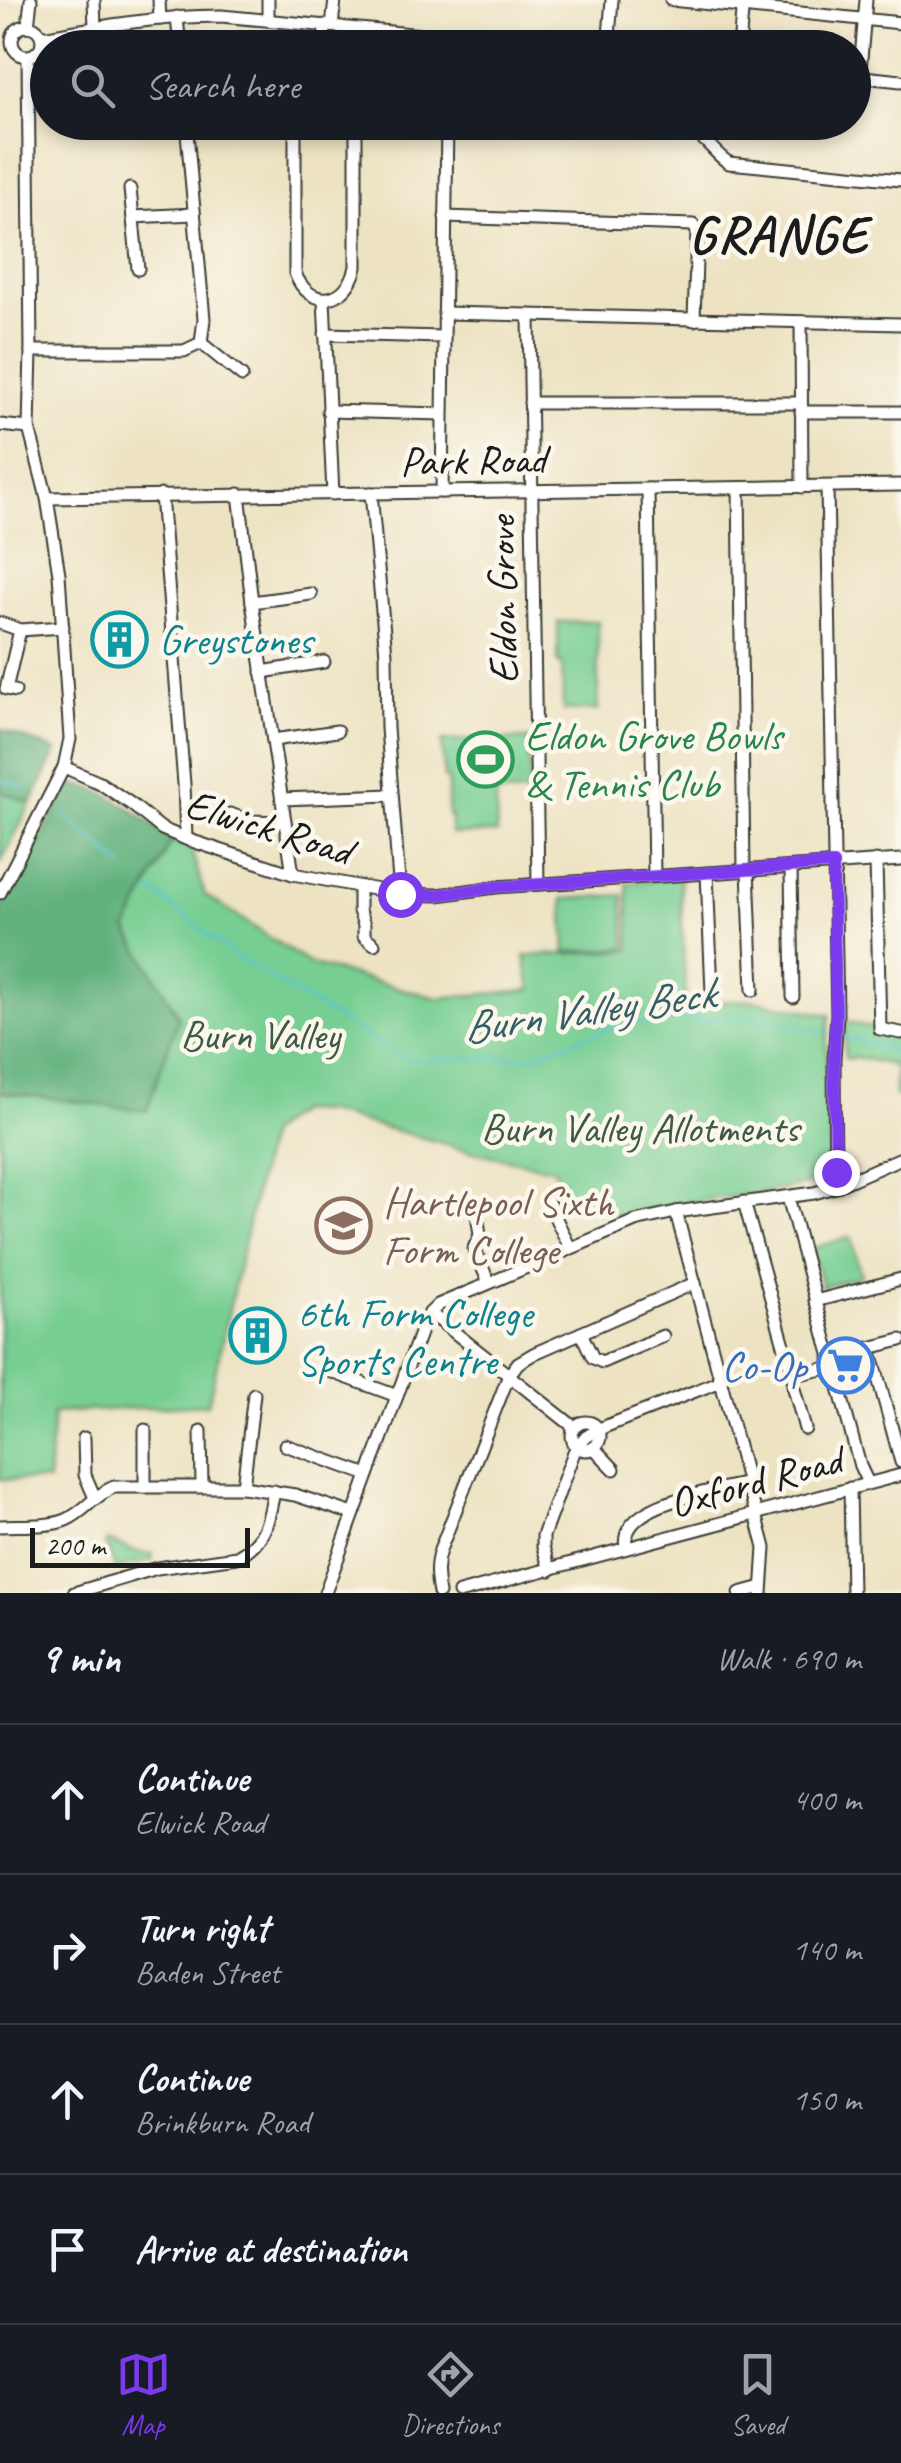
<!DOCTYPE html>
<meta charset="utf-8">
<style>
body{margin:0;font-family:Caveat,sans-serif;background:#20242c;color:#f1f3f6}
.scale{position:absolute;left:30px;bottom:25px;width:220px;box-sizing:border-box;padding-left:10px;border:5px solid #1c1c1c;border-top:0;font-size:28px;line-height:35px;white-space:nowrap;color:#1c1c1c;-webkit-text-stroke:8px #fbf7ec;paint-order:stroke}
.stop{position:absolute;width:30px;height:30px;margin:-22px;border:8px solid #7c3aed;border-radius:50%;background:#fff}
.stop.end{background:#7c3aed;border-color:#fff;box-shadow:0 2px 10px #0008}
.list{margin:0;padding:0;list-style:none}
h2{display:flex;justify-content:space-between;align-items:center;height:130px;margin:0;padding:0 40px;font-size:42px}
h2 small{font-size:32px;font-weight:400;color:#9ea1a6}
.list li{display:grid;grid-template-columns:65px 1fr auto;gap:30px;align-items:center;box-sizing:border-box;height:150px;padding:0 40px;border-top:2px solid #363941}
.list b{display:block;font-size:38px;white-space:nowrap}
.list p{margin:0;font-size:32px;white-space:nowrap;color:#9ea1a6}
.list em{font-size:32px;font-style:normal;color:#9ea1a6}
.icon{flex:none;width:55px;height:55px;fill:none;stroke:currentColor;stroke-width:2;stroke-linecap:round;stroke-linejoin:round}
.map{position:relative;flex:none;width:901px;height:1593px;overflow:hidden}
.search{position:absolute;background:#171b24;box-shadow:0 5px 15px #0003;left:30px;right:30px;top:30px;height:110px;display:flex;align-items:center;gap:25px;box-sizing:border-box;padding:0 35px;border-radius:55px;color:#9ea1a6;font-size:38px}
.sheet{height:730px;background:#171b24}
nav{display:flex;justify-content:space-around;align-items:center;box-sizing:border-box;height:140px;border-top:2px solid #363941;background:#171b24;font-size:28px;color:#9ea1a6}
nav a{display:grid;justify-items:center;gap:5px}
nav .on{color:#7c3aed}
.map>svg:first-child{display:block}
.green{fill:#77ce92;stroke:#4a7557;stroke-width:2.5}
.forest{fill:#61b17c;stroke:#3e664c;stroke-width:2.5}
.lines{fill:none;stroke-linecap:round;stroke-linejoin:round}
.stream{stroke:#58c4d0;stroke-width:2.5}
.minor-casing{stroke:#3b3a35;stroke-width:15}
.minor{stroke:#fff;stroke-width:11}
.route{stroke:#7c3aed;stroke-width:12}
.labels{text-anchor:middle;stroke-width:9;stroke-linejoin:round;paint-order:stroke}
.street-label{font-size:42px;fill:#1c1c1c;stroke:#fbf7ec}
.culture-label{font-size:42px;fill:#0d838f;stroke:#fbf7ec;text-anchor:start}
.leisure-label{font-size:42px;fill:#27864d;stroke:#fbf7ec;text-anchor:start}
.park-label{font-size:42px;fill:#3c5a45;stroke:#fbf7ec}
.education-label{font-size:42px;fill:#785e54;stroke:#fbf7ec;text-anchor:start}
.shop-label{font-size:42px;fill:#366cbe;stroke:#fbf7ec;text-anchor:end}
.water-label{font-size:45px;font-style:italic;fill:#345f64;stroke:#fbf7ec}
.district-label{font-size:52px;font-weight:bold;letter-spacing:2.5px;fill:#1c1c1c;stroke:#fbf7ec}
</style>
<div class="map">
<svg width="901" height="1593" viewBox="0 0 901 1593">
<rect width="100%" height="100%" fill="#fbf7ec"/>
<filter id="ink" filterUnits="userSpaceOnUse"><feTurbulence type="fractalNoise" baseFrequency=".01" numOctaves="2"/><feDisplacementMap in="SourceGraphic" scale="20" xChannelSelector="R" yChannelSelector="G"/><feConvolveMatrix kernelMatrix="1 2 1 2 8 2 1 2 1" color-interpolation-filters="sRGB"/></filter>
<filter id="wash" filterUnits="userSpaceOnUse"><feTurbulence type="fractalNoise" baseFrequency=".0048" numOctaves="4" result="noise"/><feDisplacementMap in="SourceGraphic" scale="40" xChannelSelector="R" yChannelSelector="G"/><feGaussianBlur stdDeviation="2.25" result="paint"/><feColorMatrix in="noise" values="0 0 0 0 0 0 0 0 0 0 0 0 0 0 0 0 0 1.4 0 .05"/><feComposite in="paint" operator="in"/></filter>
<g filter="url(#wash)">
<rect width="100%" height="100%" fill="#ede3c3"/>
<!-- green -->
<g class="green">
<path d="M598,621v89h-35l-1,-47h-4v-41z"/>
<path d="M529,739l1,54 -34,1 1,39 -46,1v-17l-3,-1v-37l-4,-1 -2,-37z"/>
<path d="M0,791l31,12 -31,61z"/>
<path d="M172,840l19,9 14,46 105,69 127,34 94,-8 -6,-34 105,-6 -3,-67 53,-6 6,127 65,-4 79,15 -4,30 4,116 -11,21 -50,10 -96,12 -49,13 -66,-23 -3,-25 -101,-21 -1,-2 -127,-34 -29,-1 -29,23 -60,270 -155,9 -5,68 -48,-2v-387l147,18 31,-96 -28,-38 -23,-47z"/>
<path d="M623,895l3,53 -60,4 -3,-53z"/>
<path d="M844,1021l57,14v63l-6,-2v-30l-29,-7 -21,-1z"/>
<path d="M851,1237l10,39 -39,11 -10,-39z"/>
<path d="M107,1541l33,12 13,1 -1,7 -27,5 -9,4 -11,-27z"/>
</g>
<!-- forest -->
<g class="forest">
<path d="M0,729l57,22 -26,52 -31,-12z"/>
<path d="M70,784c38,3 72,33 102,56l-45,89 52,88 -33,94 -146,-19v-176l3,-12z"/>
</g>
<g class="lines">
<!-- stream -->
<g class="stream">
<path d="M0,779l25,9"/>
<path d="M64,815l60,52"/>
<path d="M151,890l87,68 168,102 122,-3 86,-30 47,-7 93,-2 77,15"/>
<path d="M839,1035l62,18"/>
</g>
</g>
</g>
<g filter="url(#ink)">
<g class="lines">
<defs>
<g id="minor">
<path d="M94,0l1,27"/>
<path d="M159,0l1,19"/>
<path d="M268,0v20"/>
<path d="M671,0l230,23"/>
<path d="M177,17l3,31"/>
<circle cx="27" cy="41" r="15"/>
<path d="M28,26l3,-26"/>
<path d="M332,26l3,-26"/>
<path d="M42,37c59,-11 118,-21 179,-21l339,32"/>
<path d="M324,48l1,-23"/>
<path d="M608,48l4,-48"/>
<path d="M739,48l4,-48"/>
<path d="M854,76l47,5"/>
<path d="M857,106l9,-106"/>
<path d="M297,122l-2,14v137c14,37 52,32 61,-6v-130l-3,-15"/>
<path d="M493,127l198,4c16,7 23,23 38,32l172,17"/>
<path d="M130,189l8,80"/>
<path d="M133,217l61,-3"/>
<path d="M445,217l248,8 4,6 -3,89"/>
<path d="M324,299l9,195"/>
<path d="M444,313l457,11"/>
<path d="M529,315l9,569"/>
<path d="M801,322l1,165"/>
<path d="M325,334l118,3"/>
<path d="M201,343l41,33"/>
<path d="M31,351h153l17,-8 3,-24 -18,-197"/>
<path d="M530,403h271"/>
<path d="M328,411l114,3"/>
<path d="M801,412h100"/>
<path d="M0,425l29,3"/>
<path d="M827,487l10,527 -3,45 1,128"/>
<path d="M739,488l5,383"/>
<path d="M648,489l6,387"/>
<path d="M442,492l5,-370"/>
<path d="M371,493l15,161 1,74 13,166"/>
<path d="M239,494l13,108 41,272"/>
<path d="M161,495l23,289 2,55"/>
<path d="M47,498l854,-13"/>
<path d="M252,602l59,-8"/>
<path d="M0,623l20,7 43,-3"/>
<path d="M262,672l62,-10"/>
<path d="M15,691l-9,-2 14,-59"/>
<path d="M273,740l64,-9"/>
<path d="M64,767l36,16 31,21 31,25 24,10 107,35 107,20 38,1 58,-8 405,-27"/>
<path d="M282,799l110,-4"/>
<path d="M230,814l21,7 34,1"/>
<path d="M876,861l4,168 21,4"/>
<path d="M791,868l2,129"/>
<path d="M748,870l5,120"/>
<path d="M707,873l5,119"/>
<path d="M359,888v23l5,14v11l10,8"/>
<path d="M0,893l64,-126 6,-28 -11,-165 -12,-76 -18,-70 2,-77 -3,-294"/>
<path d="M788,1197l72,269 8,17"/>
<path d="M547,1200l23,48"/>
<path d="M744,1202l47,168 3,5 -1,10 12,44"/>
<path d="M467,1207l10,7 3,21 -6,13 15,35"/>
<path d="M676,1212l89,336 -3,45"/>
<path d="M815,1301l86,-22"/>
<path d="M430,1313l144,114"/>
<path d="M581,1333l12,25 9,4 61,-26"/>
<path d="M870,1348l31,114"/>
<path d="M830,1358l71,-18"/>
<path d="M332,1372l65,24"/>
<path d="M794,1375l39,-8"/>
<circle cx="586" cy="1436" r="14"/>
<path d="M201,1431l1,55"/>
<path d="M84,1438l1,37 10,23"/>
<path d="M285,1445l83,30"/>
<path d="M594,1448l20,21"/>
<path d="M145,1487v-57"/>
<path d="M243,1487l11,-93"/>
<path d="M850,1488l2,105"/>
<path d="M0,1526c19,-1 49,1 66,-6 19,-8 29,-26 48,-33h129l52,8 58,19"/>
<path d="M626,1548c-9,-46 90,-57 122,-65"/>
<path d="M550,1570l-7,-23v-11l31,-84 12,-15 13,-8 122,-48"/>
<path d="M74,1593l83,-25 80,-11c30,-17 31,-35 37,-66"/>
<path d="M325,1593l98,-268 7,-12 8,-8 197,-84 41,-9 138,-19 21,-6 66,-29"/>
<path d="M439,1593c-3,-16 -4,-28 1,-43l69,-175 9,-12 17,-10 160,-70"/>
<path d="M459,1593l442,-118"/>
<path d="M740,1593l22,-6"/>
</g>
</defs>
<!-- minor casing -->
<use href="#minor" class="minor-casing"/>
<!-- minor -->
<use href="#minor" class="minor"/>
</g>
</g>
<g class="lines" filter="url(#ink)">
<!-- route -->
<path class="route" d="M400,894l38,1 58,-8 337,-23 3,150 -2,45 2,113"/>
</g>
<!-- icons -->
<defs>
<symbol id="building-ring" viewBox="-11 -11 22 22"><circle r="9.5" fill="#fbf7ec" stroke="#0f9aa8" stroke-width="1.5"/><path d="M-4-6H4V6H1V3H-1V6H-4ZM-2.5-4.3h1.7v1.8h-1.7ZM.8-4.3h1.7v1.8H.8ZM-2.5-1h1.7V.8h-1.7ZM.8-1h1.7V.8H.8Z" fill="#0f9aa8"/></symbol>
<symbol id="stadium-ring" viewBox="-11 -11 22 22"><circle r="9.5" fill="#fbf7ec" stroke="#2e9e5b" stroke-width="1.5"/><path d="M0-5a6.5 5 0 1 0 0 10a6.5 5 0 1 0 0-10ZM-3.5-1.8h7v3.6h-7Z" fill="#2e9e5b"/></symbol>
<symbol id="school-ring" viewBox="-11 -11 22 22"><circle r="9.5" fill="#fbf7ec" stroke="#8d6e63" stroke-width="1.5"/><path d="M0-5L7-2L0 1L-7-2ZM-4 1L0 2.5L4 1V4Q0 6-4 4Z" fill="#8d6e63"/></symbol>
<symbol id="supermarket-ring" viewBox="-11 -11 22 22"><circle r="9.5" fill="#fbf7ec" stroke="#3f7fe0" stroke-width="1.5"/><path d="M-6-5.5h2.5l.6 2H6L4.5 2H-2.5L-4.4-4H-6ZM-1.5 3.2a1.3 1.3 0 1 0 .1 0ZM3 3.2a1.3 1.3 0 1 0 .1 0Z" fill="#3f7fe0"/></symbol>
</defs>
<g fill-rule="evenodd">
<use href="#building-ring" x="88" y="608" width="63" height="63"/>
<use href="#stadium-ring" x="454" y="728" width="63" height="63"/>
<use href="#school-ring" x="312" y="1194" width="63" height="63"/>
<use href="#building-ring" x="226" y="1304" width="63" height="63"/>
<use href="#supermarket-ring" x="814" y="1334" width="63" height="63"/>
</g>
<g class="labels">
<!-- street labels -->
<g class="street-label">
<text transform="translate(473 459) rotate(-1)" y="15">Park Road</text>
<text transform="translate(501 600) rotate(-91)" y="15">Eldon Grove</text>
<text transform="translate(269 826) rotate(17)" y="15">Elwick Road</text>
<text transform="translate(755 1480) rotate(-15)" y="15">Oxford Road</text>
</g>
<!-- culture labels -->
<g class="culture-label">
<text x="159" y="654">Greystones</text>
<text x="297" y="1327">6th Form College<tspan x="297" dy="48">Sports Centre</tspan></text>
</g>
<!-- leisure labels -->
<g class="leisure-label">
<text x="525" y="750">Eldon Grove Bowls<tspan x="525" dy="48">&amp; Tennis Club</tspan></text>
</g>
<!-- park labels -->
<g class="park-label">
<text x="260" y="1049">Burn Valley</text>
<text x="640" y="1142">Burn Valley Allotments</text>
</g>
<!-- education labels -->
<g class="education-label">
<text x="383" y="1216">Hartlepool Sixth<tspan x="383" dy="48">Form College</tspan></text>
</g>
<!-- shop labels -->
<g class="shop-label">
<text x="807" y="1380">Co-Op</text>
</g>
<!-- water labels -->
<g class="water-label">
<text transform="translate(588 1009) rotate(-8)" y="16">Burn Valley Beck</text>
</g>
<!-- district labels -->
<g class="district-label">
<text x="779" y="252">GRANGE</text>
</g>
</g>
</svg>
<div class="scale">200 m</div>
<div class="stop" style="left:400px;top:894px"></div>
<div class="stop end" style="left:836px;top:1172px"></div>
<div class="search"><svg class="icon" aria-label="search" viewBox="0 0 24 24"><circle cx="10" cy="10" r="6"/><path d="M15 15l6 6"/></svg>Search here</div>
</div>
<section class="sheet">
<h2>9 min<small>Walk · 690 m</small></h2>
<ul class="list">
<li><svg class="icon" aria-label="ahead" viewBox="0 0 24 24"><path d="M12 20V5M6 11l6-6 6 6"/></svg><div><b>Continue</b><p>Elwick Road</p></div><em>400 m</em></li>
<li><svg class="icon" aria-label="right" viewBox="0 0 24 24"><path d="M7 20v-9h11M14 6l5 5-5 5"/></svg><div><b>Turn right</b><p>Baden Street</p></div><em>140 m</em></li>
<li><svg class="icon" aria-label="ahead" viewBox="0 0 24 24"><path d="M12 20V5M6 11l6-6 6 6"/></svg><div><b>Continue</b><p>Brinkburn Road</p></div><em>150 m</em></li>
<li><svg class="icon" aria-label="arrive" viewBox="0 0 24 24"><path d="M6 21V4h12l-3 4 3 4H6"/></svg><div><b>Arrive at destination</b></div></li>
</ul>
</section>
<nav>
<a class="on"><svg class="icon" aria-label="map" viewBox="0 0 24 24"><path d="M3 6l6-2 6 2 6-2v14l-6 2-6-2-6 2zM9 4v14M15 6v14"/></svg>Map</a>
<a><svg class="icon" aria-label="directions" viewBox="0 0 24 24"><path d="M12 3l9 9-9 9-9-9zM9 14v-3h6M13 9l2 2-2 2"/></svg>Directions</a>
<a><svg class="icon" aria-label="saved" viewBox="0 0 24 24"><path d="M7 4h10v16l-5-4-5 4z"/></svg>Saved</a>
</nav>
